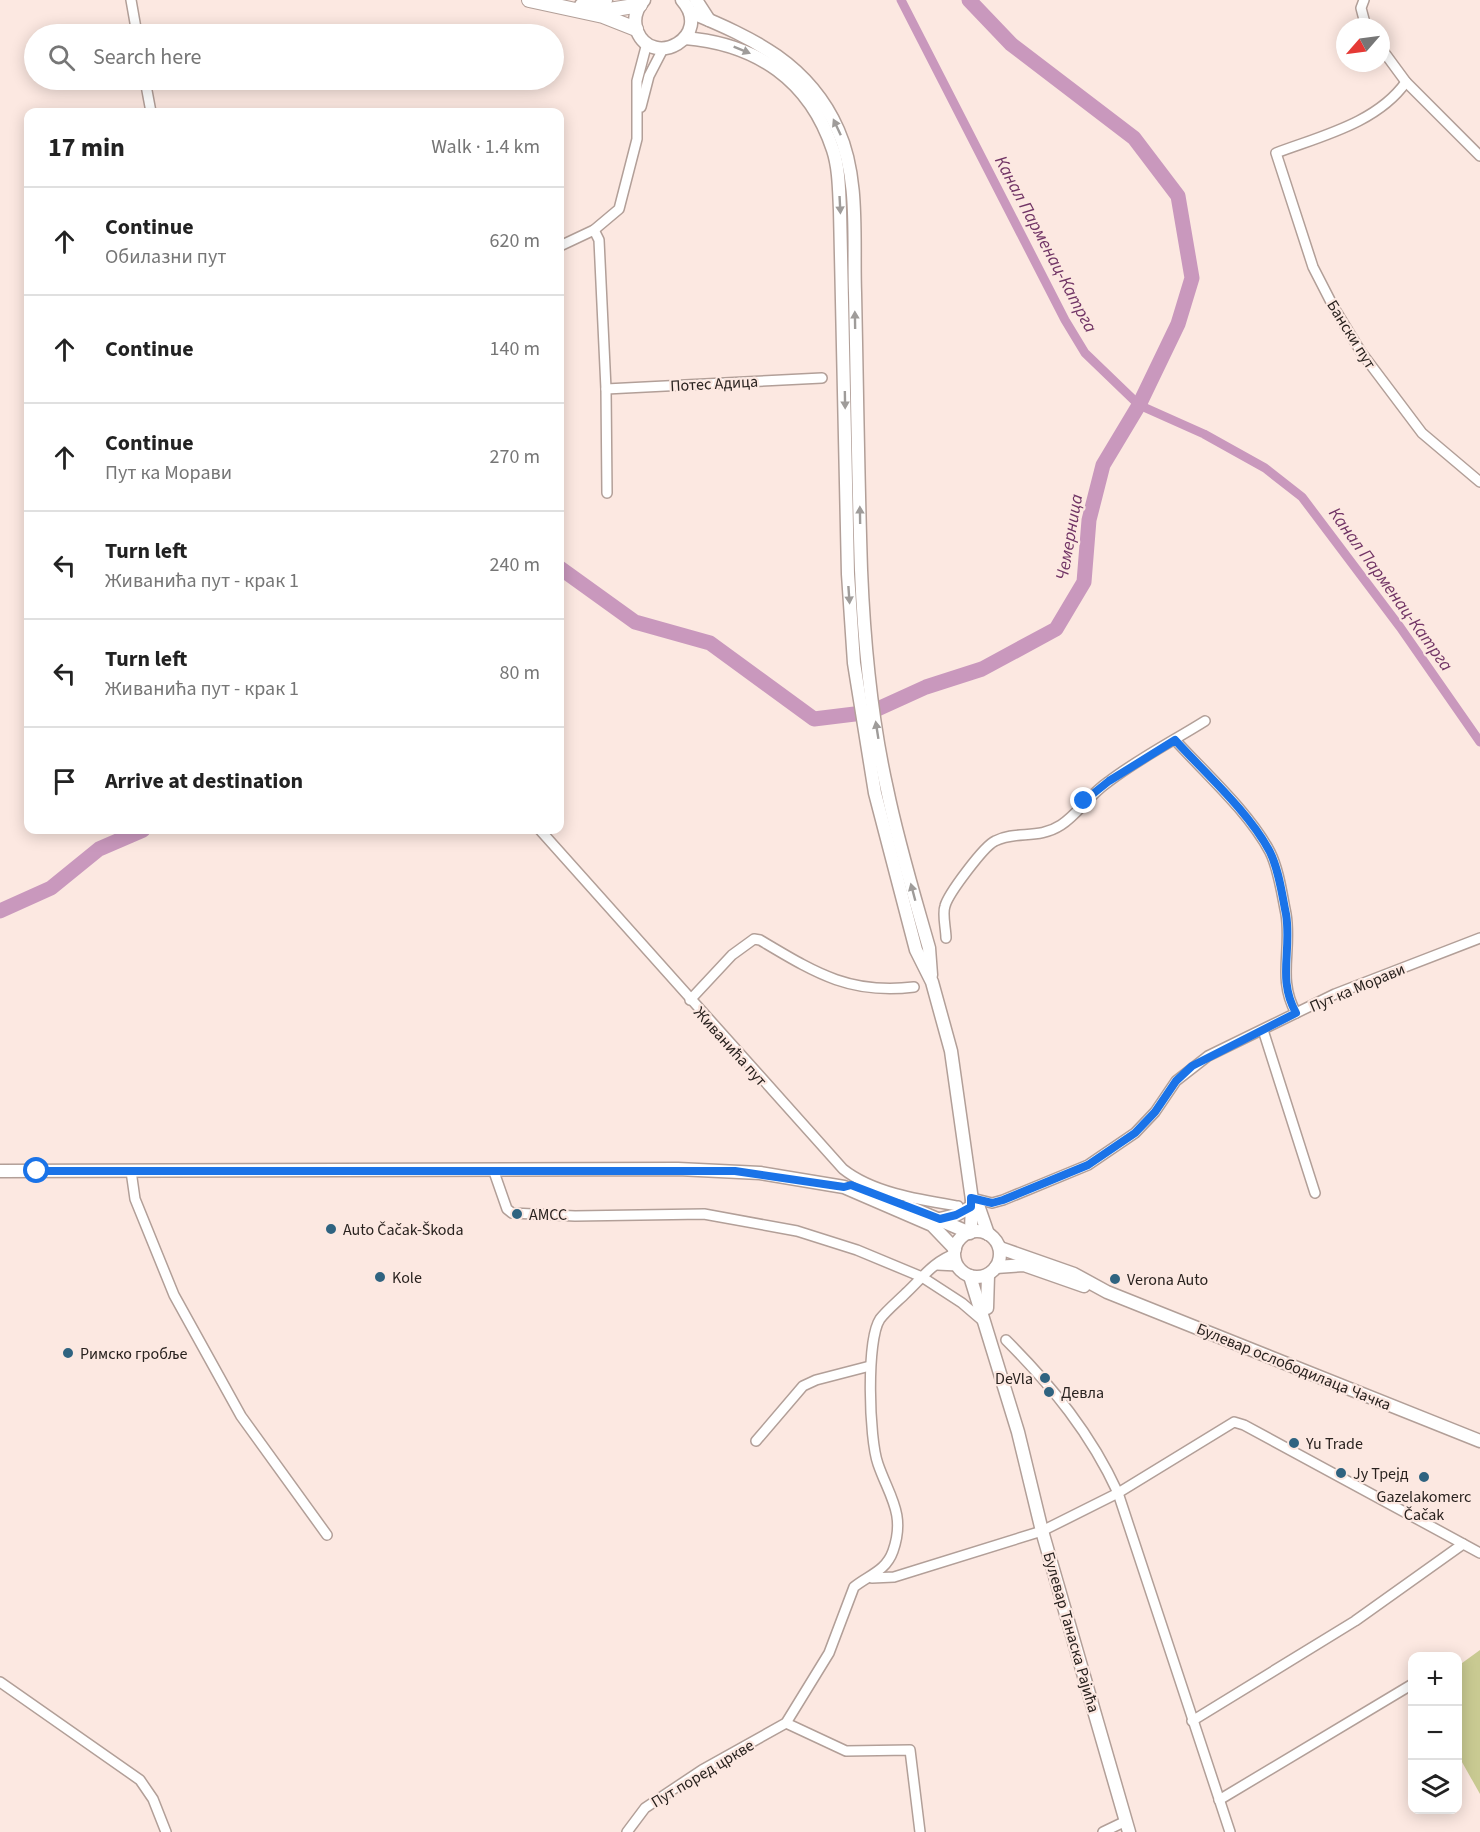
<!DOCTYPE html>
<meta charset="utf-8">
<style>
body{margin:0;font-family:"Source Sans 3",sans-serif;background:#f6f6f6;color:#222}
.controls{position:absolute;right:18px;bottom:18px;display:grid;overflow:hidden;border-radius:12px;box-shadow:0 3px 15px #0003}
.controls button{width:54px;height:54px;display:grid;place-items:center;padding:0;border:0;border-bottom:2px solid #e0e0e0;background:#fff;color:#222;font:30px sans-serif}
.compass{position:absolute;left:1336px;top:18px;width:54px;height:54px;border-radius:50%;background:#fff;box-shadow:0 3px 15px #0003;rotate:242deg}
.stop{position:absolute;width:18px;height:18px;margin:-14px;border:4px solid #1a73e8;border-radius:50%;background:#fff}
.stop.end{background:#1a73e8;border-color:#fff;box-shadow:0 2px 6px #0008}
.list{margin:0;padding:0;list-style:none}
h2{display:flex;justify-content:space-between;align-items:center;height:78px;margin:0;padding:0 24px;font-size:26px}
h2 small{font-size:20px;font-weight:400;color:#767676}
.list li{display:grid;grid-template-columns:39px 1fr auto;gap:18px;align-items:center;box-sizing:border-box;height:108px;padding:0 24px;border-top:2px solid #e0e0e0}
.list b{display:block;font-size:22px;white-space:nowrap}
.list p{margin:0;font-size:20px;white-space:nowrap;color:#767676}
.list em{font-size:20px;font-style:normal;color:#767676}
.icon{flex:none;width:33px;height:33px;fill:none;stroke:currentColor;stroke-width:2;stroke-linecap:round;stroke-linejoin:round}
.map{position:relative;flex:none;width:1480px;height:1832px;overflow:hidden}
.search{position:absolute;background:#fff;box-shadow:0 3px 15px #0003;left:24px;top:24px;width:540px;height:66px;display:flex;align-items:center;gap:15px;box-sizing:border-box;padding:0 21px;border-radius:33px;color:#767676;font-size:22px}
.panel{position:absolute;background:#fff;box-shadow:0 3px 15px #0003;left:24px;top:108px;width:540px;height:726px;border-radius:12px}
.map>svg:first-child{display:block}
.green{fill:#c9ca92}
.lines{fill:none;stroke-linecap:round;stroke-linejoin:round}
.canal{stroke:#c998bd;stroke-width:9}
.river{stroke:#c998bd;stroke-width:15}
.minor-casing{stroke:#b29f98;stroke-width:12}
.major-casing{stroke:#b29f98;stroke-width:15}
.highway-casing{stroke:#b29f98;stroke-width:16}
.minor{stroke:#fff;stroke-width:9}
.major{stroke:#fff;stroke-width:12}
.highway{stroke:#fff;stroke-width:14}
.oneway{fill:#9f9c9a}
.route{stroke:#1a73e8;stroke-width:8}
.poi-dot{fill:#2f6380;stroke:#fce8e1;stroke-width:2}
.labels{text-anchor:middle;stroke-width:4.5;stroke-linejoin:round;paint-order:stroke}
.street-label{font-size:16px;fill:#29221f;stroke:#fce8e1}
.poi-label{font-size:16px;fill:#29221f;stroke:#fce8e1;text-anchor:start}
.water-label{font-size:18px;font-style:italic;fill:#713465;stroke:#fce8e1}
</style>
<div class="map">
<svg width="1480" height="1832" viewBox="0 0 1480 1832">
<rect width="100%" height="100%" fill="#fce8e1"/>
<!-- green -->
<path class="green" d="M1480,1650v144l-22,-39v-89z"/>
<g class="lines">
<!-- canal -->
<path class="canal" d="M901,0l164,320 20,33 54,52 65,29 61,34 37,29 98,130 80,115"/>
<!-- river -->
<g class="river">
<path d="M560,568l75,54 75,21 104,76 57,-7 55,-25 56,-18 74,-40 28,-47 5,-62 14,-55 36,-60 39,-81 14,-46 -14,-82 -44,-58 -123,-94 -42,-44"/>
<path d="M0,911l51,-23 48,-39 44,-19"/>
</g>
<defs>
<g id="minor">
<path d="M131,0l6,34"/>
<path d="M1364,0l-3,8 5,19"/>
<path d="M1381,48l25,34 74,74"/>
<path d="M145,80l6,32"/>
<path d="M1406,82c-29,41 -85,54 -130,71l37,114 20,39 28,46 61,81 58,49"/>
<path d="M641,107l8,-31 14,-27"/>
<path d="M594,230l5,10 7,149 1,104"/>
<path d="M560,246l34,-16 25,-21 18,-70v-58l10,-38"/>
<path d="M606,389l216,-11"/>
<path d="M1175,740c30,33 74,72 95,112 9,18 12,43 16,62 6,37 -9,65 10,99"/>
<path d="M540,830l303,339c30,24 78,31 115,37"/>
<path d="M946,938c0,-9 -4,-24 -1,-32 3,-12 39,-60 50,-65 22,-11 43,-1 66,-16 17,-11 28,-30 47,-43 30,-23 65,-41 97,-61"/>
<path d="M690,1000l42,-45 22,-16 6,1c54,32 89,55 154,47"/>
<path d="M1263,1030l52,163"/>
<path d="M493,1169l14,40 5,4 63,3 129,-2 93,17 60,19 65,27 40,26 21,18"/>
<path d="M131,1171l4,28 39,96 67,121 86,119"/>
<path d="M972,1198l20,5 11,-3 85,-35 47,-32 20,-21 21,-31 32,-25 127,-62 145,-56"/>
<path d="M937,1265l21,1"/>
<path d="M1006,1340c46,46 85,94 112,153l112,339"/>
<path d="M756,1441l47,-55 13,-6 54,-14"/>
<path d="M872,1578l22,-1 148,-46 76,-38 116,-71 10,3 236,128"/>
<path d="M0,1682l140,98 13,19 13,33"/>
<path d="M1192,1721l163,-100 108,-77"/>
<path d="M786,1723l60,28 64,-1 10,82"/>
<path d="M1219,1800l192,-115"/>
<path d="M627,1832l18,-24 57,-38 84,-47 43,-70 25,-66c15,-12 32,-16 39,-36 13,-37 -4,-55 -15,-87 -9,-25 -12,-124 2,-145 7,-9 18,-18 26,-26 15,-14 29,-33 49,-39"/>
<path d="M1103,1832l23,-11"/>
</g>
<g id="major">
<path d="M644,0c-8,9 -11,20 -7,31 16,39 77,5 45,-31"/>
<path d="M696,0l13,20"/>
<path d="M581,5l25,-5"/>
<path d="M690,12c63,26 119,52 148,118 22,49 15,111 17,163 2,92 3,185 6,277 3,73 10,148 26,219 11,54 27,106 42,159l2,27"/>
<path d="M685,38c72,6 125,42 148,112 6,18 6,40 7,60l8,364 6,89 21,130 41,157 16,32 19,69 21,149 -1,32"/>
<path d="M0,1171l678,-2 82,4 84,14 88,38 23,24"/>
<path d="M972,1200l7,8 9,26"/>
<path d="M907,1206l63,27"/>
<path d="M940,1219l16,-4 15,-8"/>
<circle cx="977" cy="1254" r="23"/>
<path d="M1000,1248l74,26 33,18 373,149"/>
<path d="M996,1267l28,-2 60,21"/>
<path d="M970,1276l48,156 24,99 87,301"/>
<path d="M987,1308l1,-33"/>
</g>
<g id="highway">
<path d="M529,0l74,16 33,13"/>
<path d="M597,8l12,2 31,-5"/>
</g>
</defs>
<!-- minor casing -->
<use href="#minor" class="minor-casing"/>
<!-- major casing -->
<use href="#major" class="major-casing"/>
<!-- highway casing -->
<use href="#highway" class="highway-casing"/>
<!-- minor -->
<use href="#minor" class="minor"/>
<!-- major -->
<use href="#major" class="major"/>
<!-- highway -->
<use href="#highway" class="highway"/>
</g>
<!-- one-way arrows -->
<defs><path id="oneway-solid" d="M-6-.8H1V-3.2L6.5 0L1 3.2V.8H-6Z" transform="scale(1.5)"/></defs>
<g class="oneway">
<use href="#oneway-solid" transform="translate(742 50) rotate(22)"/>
<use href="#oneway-solid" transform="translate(837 127) rotate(-115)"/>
<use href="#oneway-solid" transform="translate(840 205) rotate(87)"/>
<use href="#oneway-solid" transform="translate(855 320) rotate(-91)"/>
<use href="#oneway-solid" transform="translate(845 400) rotate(89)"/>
<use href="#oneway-solid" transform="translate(860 515) rotate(-91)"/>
<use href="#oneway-solid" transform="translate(849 595) rotate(86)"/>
<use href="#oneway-solid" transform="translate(877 730) rotate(-99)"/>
<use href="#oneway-solid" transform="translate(913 892) rotate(-105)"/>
</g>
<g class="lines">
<!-- route -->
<path class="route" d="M37,1171h698l109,16 7,-2 89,34 16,-4 15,-8v-9l21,5 11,-3 85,-35 47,-32 20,-21 21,-31 16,-15 104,-53c-19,-34 -4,-62 -10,-99 -4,-19 -7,-44 -16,-62 -21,-40 -65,-79 -95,-112l-66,41 -25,20"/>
</g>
<!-- markers -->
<g class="poi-dot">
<circle cx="517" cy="1214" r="6"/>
<circle cx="331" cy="1229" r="6"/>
<circle cx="380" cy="1277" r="6"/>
<circle cx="1115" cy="1279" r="6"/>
<circle cx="68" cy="1353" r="6"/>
<circle cx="1045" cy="1378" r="6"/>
<circle cx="1049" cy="1392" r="6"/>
<circle cx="1294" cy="1443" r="6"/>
<circle cx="1341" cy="1473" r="6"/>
<circle cx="1424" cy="1477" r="6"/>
</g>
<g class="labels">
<!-- street labels -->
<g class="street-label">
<text transform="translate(1352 334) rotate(58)" y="6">Бански пут</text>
<text transform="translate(714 383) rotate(-3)" y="6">Потес Адица</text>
<text transform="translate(1357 987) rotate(-23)" y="6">Пут ка Морави</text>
<text transform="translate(731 1046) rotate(48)" y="6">Живанића пут</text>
<text transform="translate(1294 1366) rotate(22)" y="6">Булевар ослободилаца Чачка</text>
<text transform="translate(1072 1632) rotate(74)" y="6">Булевар Танаска Рајића</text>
<text transform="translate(702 1773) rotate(-31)" y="6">Пут поред цркве</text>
</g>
<!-- poi labels -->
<g class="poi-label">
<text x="529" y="1220">АМСС</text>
<text x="343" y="1235">Auto Čačak-Škoda</text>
<text x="392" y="1283">Kole</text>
<text x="1127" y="1285">Verona Auto</text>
<text x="80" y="1359">Римско гробље</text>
<text x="1033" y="1384" text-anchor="end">DeVla</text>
<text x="1061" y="1398">Девла</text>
<text x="1306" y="1449">Yu Trade</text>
<text x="1353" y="1479">Ју Трејд</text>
<text x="1424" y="1502" text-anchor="middle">Gazelakomerc<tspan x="1424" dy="18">Čačak</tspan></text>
</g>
<!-- water labels -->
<g class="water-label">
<text transform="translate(1046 244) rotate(62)" y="6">Канал Парменац-Катрга</text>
<text transform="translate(1069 537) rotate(-80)" y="6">Чемерница</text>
<text transform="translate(1391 589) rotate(54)" y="6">Канал Парменац-Катрга</text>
</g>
</g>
</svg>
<div class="controls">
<button>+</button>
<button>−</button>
<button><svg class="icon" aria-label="layers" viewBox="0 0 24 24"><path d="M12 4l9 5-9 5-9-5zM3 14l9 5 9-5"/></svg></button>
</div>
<svg class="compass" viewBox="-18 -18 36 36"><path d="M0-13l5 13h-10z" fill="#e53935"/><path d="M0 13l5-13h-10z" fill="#767676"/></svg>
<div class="stop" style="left:37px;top:1171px"></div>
<div class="stop end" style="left:1084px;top:801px"></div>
<div class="search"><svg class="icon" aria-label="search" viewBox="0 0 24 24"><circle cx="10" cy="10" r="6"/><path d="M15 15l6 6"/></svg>Search here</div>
<section class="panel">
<h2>17 min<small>Walk · 1.4 km</small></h2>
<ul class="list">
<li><svg class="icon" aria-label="ahead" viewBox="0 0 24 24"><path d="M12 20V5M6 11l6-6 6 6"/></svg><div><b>Continue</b><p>Обилазни пут</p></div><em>620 m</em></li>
<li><svg class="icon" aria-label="ahead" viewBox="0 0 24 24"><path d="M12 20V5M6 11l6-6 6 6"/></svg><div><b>Continue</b></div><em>140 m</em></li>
<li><svg class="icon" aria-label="ahead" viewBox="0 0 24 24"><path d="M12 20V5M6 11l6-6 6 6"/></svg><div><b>Continue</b><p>Пут ка Морави</p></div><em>270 m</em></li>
<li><svg class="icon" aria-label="left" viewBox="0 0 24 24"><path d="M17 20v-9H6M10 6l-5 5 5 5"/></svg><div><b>Turn left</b><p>Живанића пут - крак 1</p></div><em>240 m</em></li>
<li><svg class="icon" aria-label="left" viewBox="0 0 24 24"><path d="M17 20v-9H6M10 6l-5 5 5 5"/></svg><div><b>Turn left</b><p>Живанића пут - крак 1</p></div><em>80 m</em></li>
<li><svg class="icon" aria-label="arrive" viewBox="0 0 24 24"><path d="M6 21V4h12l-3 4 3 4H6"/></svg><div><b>Arrive at destination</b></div></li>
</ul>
</section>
</div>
